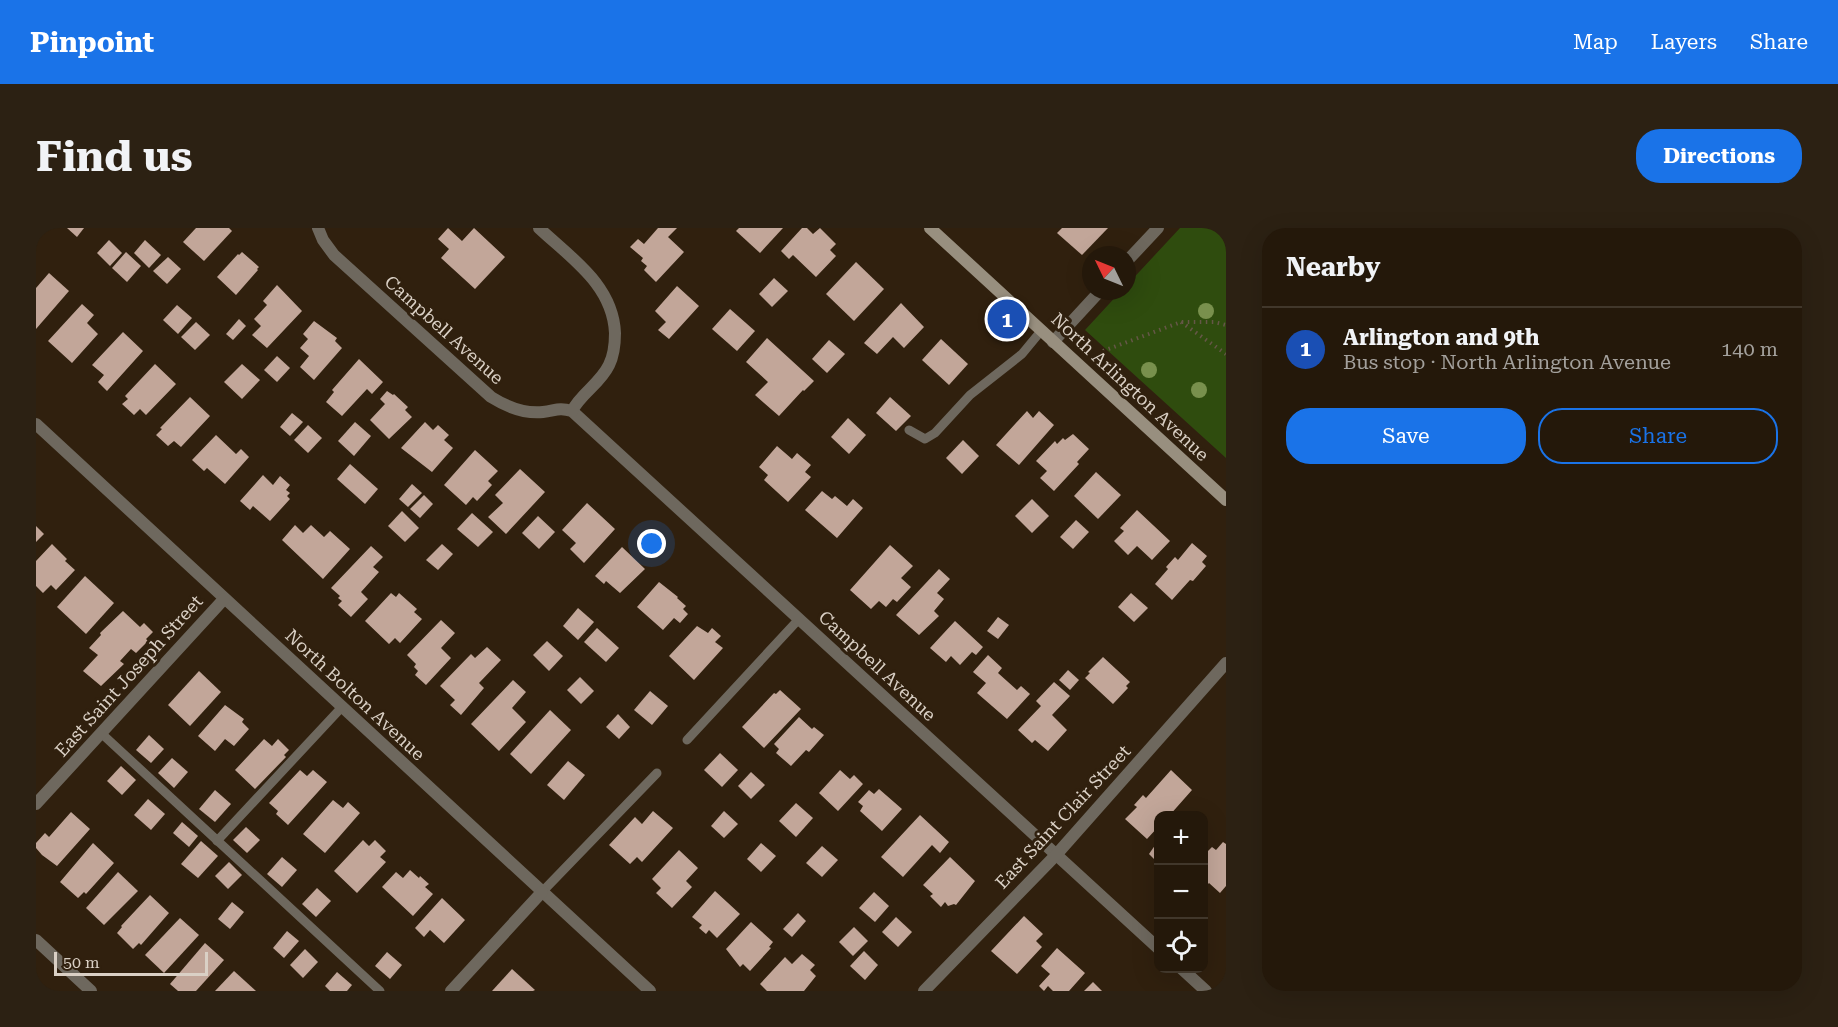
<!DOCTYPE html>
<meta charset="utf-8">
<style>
body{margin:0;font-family:"Roboto Serif",serif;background:#2c2113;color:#f1f3f6}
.controls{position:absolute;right:18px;bottom:18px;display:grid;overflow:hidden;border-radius:12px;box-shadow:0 6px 24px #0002}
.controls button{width:54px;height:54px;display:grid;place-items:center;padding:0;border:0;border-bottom:2px solid #41372b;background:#24180a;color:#f1f3f6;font:30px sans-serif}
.compass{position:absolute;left:1046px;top:18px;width:54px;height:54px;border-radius:50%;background:#24180a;box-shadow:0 6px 24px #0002;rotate:313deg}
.scale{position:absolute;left:18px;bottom:15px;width:154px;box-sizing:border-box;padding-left:6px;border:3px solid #dad0c5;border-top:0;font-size:16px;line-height:21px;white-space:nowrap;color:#dad0c5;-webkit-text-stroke:4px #30200e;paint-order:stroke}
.you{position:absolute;left:616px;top:316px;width:21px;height:21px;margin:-15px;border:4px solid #fff;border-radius:50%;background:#1a73e8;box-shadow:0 0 0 9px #1a73e833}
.badge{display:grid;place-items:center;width:39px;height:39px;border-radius:50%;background:#1a73e8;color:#fff;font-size:20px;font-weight:700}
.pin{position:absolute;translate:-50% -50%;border:3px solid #fff;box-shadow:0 2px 6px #0006}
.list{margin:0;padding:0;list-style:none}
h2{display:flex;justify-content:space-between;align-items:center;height:78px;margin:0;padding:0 24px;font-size:26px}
h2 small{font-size:20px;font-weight:400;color:#a3a09c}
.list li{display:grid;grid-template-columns:39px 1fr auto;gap:18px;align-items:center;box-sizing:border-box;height:84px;padding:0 24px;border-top:2px solid #41372b}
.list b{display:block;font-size:22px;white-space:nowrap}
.list p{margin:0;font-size:20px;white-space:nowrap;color:#a3a09c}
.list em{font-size:20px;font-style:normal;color:#a3a09c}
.actions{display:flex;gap:12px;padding:18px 24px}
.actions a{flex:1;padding:14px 0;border:2px solid #1a73e8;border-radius:24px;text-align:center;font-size:21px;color:#1a73e8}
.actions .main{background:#1a73e8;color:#fff}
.icon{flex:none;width:33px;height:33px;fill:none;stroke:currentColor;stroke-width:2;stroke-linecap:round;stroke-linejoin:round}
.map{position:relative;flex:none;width:1190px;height:763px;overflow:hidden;border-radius:24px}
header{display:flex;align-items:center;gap:36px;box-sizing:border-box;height:84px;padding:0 30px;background:#1a73e8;color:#fff}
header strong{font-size:28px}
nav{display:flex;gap:33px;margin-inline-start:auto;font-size:21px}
.intro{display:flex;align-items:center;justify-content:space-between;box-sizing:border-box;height:144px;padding:0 36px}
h1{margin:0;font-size:42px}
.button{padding:15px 27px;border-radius:24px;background:#1a73e8;color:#fff;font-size:21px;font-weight:700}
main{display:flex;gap:36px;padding:0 36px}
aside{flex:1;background:#24180a;border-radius:24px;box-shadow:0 6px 24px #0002}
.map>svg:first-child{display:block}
.green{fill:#2f4c0e}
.building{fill:#c2a699}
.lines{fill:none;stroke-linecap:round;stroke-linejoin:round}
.path{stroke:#655747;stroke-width:4;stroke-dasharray:1.5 4.5;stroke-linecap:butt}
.lane{stroke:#6e685e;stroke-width:9}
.street{stroke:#6e685e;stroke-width:12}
.secondary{stroke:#988f7f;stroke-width:12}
.tree{fill:#79904d}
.labels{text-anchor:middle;stroke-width:6;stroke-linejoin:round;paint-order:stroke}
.street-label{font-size:18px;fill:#dad0c5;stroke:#30200e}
</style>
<header>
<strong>Pinpoint</strong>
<nav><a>Map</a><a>Layers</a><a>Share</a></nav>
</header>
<div class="intro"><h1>Find us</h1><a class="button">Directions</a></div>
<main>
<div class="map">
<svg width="1190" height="763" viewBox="0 0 1190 763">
<rect width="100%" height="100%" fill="#30200e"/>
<!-- green -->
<path class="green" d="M1144,0h46v230l-141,-128 36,-39h6v-6z"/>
<!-- building -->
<g class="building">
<path d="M31,0h17l-7,9z"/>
<path d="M160,0h33l3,3 -28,30 -21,-19z"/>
<path d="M412,0l14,13 12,-13 31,29 -30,32 -34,-31 8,-9 -11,-10z"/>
<path d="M622,0h19l-9,9 16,15 -28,30 -12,-12 3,-4 -6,-5 2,-3 -13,-11 8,-8 6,5z"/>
<path d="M703,0h44l-23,25 -24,-22z"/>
<path d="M766,0h5l6,6 7,-6 16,16 -6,6 6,6 -20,21 -23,-22 -4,4 -8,-8z"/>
<path d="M1026,0h46l-26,27 -25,-22z"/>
<path d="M73,12l13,13 -12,13 -13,-13z"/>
<path d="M109,12l16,15 -12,13 -15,-15z"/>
<path d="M90,24l15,14 -14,16 -15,-14z"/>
<path d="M206,24l17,15 -2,2 1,1 -22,25 -19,-18 21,-23 1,1z"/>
<path d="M132,29l13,12 -14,15 -14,-13z"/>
<path d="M820,34l28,27 -30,32 -28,-27z"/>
<path d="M13,45l20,18 -33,38v-41z"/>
<path d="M738,50l14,13 -16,16 -13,-13z"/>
<path d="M241,57l25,26 -35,37 -15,-13 9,-9 -7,-7 13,-14 -4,-4z"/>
<path d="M641,58l22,20 -30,33 -11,-9 8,-8 -11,-11z"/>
<path d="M865,75l23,24 -20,21 -11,-11 -16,17 -13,-11z"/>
<path d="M46,76l12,11 -7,8 11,11 -26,29 -24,-22z"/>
<path d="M141,77l15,13 -14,16 -15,-14z"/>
<path d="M694,81l25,22 -18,20 -25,-22z"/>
<path d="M203,91l7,7 -13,14 -7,-6z"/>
<path d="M278,93l23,17 -2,3 7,7 -28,32 -14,-13 9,-11 -9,-8 8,-9 -5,-5z"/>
<path d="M160,94l14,13 -15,15 -14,-13z"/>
<path d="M87,104l20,19 -36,40 -9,-9 6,-7 -12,-10z"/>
<path d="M731,110l47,43 -10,10 -1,-1 -24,26 -24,-21 13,-13 -22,-20z"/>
<path d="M905,111l27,25 -19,21 -27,-25z"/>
<path d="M793,112l16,14 -18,19 -15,-14z"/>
<path d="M241,128l13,12 -13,14 -13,-12z"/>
<path d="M323,131l24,23 -11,12 -5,-5 -25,27 -16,-14 8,-10 -2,-2z"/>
<path d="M119,136l21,20 -30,31 -6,-6 -6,6 -12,-11 6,-5 -3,-3z"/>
<path d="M206,136l18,16 -18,19 -18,-17z"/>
<path d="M351,163l6,4 1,-1 14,13 -3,3 7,7 -23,22 -19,-19 15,-16 -5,-5z"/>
<path d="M154,169l20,19 -29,31 -7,-6 -6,5 -12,-11 6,-6 -2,-1z"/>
<path d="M854,169l21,19 -15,15 -20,-18z"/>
<path d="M991,183l6,7 6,-7 15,14 -35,40 -23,-20z"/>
<path d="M256,185l11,9 -13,14 -10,-9z"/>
<path d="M812,190l18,17 -17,19 -18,-17z"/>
<path d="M319,194l16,14 -17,20 -16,-15z"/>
<path d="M389,194l8,8 5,-5 11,10 -5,5 9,8 -21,24 -31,-24z"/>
<path d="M272,197l14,13 -14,15 -14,-13z"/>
<path d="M1037,206l16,15 -12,13 2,2 -25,27 -14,-13 7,-7 -11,-10 19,-20 2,3 6,-6 2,2z"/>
<path d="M180,207l20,19 5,-5 8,8 -24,27 -18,-16 -3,3 -12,-11z"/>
<path d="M927,212l16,16 -17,18 -16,-16z"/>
<path d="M741,218l15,13 5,-6 14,12 -6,7 6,5 -23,25 -24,-22 4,-5 -9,-8z"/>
<path d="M439,222l23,21 -10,10 4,4 -15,16 -4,-4 -7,8 -22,-20z"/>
<path d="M314,236l28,25 -13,15 -28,-25z"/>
<path d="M484,241l25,23 -39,42 -18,-17 15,-14 -8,-8z"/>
<path d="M1060,244l25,23 -23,24 -24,-23z"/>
<path d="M227,247l10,10 7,-9 10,9 -4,5 4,3 -3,3 3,3 -20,22 -17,-15 -3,4 -10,-9z"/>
<path d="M376,256l10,9 -14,14 -9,-8z"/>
<path d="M786,263l10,8 3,-3 12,10 6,-7 10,9 -26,30 -32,-28z"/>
<path d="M388,267l9,9 -13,14 -10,-9z"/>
<path d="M996,271l17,17 -17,17 -17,-17z"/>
<path d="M551,275l28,26 -31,34 -14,-14 6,-6 -14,-13z"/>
<path d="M1101,282l33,31 -18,19 -15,-14 -9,9 -14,-14 10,-10 -4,-3z"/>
<path d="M366,283l17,17 -14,14 -17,-16z"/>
<path d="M436,285l21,19 -15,15 -21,-18z"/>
<path d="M502,288l17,16 -16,17 -17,-16z"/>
<path d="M1040,292l13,12 -16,17 -13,-12z"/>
<path d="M259,297l8,8 8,-8 13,12 6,-6 20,18 -27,30 -41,-39z"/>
<path d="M0,298l8,8 -8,8z"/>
<path d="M1156,315l15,13 -5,6 4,4 -13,15 -3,-1 -18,20 -17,-16 13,-15 -2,-2 9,-10 3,3z"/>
<path d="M16,316l15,15 -2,2 10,9 -19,20 -5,-5 -8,8 -7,-7v-25z"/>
<path d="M406,316l11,10 -15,16 -12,-10z"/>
<path d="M854,317l23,21 -12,12 10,9 -14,15 -4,-3 -7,8 -7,-6 -8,8 -21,-19z"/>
<path d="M335,318l12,11 -10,10 6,5 -18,20 7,7 -17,18 -13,-12 4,-4 -4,-3 2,-2 -9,-8z"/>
<path d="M586,319l23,22 -25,24 -14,-12 -2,3 -9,-8z"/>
<path d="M903,341l11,10 -13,14 7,6 -10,12 5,5 -20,19 -23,-20z"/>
<path d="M49,348l29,27 -28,31 -29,-27z"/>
<path d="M623,354l19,15 -1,1 9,8 -3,3 5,5 -8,9 -6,-5 -11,12 -26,-23z"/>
<path d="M355,365l5,4 3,-4 18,16 -3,3 8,7 -22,24 -5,-5 -6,6 -24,-23z"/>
<path d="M1095,365l17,15 -14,14 -16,-15z"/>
<path d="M542,380l16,14 -16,18 -15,-14z"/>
<path d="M87,383l17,16 4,-4 9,9 -7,7 2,2 -12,12 -5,-4 -11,12 4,3 -23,22 -18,-15 15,-16 -9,-7 12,-13 -1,-2z"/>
<path d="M962,389l11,8 -11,14 -11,-8z"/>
<path d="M405,392l14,13 -14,15 10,10 -25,27 -11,-10 3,-4 -4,-4 2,-3 -9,-9z"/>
<path d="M919,393l28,26 -7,8 -4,-3 -12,13 -9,-9 -5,6 -16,-14z"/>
<path d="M661,398l11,7 4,-5 9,8 -6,6 8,6 -29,32 -25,-24z"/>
<path d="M561,400l22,20 -13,14 -22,-20z"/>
<path d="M511,413l16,15 -14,15 -16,-16z"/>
<path d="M451,419l14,13 -22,23 5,5 -23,27 -11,-10 5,-5 -15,-14 31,-32 4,4z"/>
<path d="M952,427l14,13 -4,5 19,17 4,-4 9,8 -23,25 -30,-26 9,-10 -13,-11z"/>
<path d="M1067,429l27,25 -4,4 2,2 -15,16 -28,-26 5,-5 -2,-1z"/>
<path d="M1032,442l11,10 -9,10 -11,-10z"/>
<path d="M163,443l22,21 -31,34 -22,-21z"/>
<path d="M544,449l14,14 -13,13 -14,-14z"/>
<path d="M477,452l13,12 -14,16 14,14 -27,29 -28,-27z"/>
<path d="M1018,454l16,14 -18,19 15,15 -19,21 -13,-11 -3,3 -14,-13 23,-24 -5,-5z"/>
<path d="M744,462l21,19 -37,39 -22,-21 32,-34 2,1z"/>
<path d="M614,463l18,15 -16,19 -18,-15z"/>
<path d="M189,477l19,14 -2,3 7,7 -15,17 -9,-7 -10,12 -17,-15z"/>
<path d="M514,482l21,20 -40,44 -21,-20z"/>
<path d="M582,486l12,13 -11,12 -13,-12z"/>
<path d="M763,489l13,12 2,-2 10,8 -15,17 -3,-2 -15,16 -15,-13 3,-4 -5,-5z"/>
<path d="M113,507l15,14 -13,14 -15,-13z"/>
<path d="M228,511l8,7 6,-7 11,11 -5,5 2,2 -31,32 -20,-19z"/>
<path d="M684,525l18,17 -16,17 -18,-17z"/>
<path d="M136,530l16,14 -14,16 -16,-15z"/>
<path d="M532,533l17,14 -21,25 -17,-15z"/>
<path d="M85,538l15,14 -14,15 -15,-14z"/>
<path d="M264,542l7,6 6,-6 14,12 -39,43 -12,-11 2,-3 -9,-8z"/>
<path d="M804,542l10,9 4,-4 9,9 -25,27 -19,-18z"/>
<path d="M1135,542l21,20 -23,26h-11v11l-11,12 -22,-20 12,-12 -3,-2 9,-10 3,3z"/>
<path d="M715,544l14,13 -14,14 -13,-13z"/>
<path d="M843,561l23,20 -20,22 -22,-20 3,-5 -5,-4 11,-12 5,4z"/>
<path d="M179,562l16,14 -16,18 -16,-13z"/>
<path d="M112,571l17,15 -14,16 -17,-15z"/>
<path d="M297,572l10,8 5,-6 12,11 -35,40 -22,-19z"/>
<path d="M760,575l17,15 -17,19 -17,-16z"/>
<path d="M617,583l20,17 -31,34 -5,-5 -7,7 -21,-19 26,-28 7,7z"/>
<path d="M688,583l14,13 -14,14 -13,-12z"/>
<path d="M35,584l19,17 -33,37 -15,-11 -6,-7v-5l9,-10 4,4z"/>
<path d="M884,587l29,27 -9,11 -8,-8 -29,32 -22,-20z"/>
<path d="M146,594l16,14 -9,11 -16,-14z"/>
<path d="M210,599l14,13 -13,13 -14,-13z"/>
<path d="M327,612l6,6 6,-6 11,11 -6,6 6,5 -29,31 -23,-22z"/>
<path d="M165,613l17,15 -20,22 -17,-14z"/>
<path d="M1122,613v22l-9,-9z"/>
<path d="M1187,614l3,2v42l-6,7 -11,-10 -2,2 -3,-3v-27l8,-8 4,3z"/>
<path d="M57,615l21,20 -28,31 -2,-2 -6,6 -18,-16z"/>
<path d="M725,615l15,13 -15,16 -14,-13z"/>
<path d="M786,618l16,14 -16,17 -16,-14z"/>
<path d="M643,622l19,18 -12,13 6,6 -20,21 -16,-15 5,-5 -9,-9z"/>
<path d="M246,629l15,13 -15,17 -15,-13z"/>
<path d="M914,629l25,24 -19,24 -2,-1 -6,2 -3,-4 -4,5 -11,-11 3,-2 -10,-9z"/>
<path d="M193,634l13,13 -14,14 -13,-13z"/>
<path d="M374,642l9,8 1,-2 9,8 -4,3 8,7 -20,22 -31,-29 14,-15 7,6z"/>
<path d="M82,644l20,19 -34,34 -18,-17z"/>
<path d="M281,660l14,13 -15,16 -14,-13z"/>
<path d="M679,663l25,23 -23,24 -8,-8 -3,4 -7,-6 3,-3 -10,-8z"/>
<path d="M838,664l15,14 -14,16 -16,-14z"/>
<path d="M114,667l19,18 -28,32 -2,-2 -6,6 -16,-16 5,-6 -1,-1z"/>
<path d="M406,670l23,22 -21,23 -14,-13 -6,7 -9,-9z"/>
<path d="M196,674l12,10 -14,17 -12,-10z"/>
<path d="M762,685l8,8 -14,16 -9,-8z"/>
<path d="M988,688l19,18 -7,7 6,6 -25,27 -26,-23z"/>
<path d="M860,689l16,15 -14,15 -16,-15z"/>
<path d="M144,690l19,17 -35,38 -19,-18z"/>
<path d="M715,694l22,20 -4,5 2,1 -21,23 -7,-7 -3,3 -14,-18z"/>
<path d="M818,699l14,14 -15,15 -14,-14z"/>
<path d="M251,703l12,10 -15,17 -11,-10z"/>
<path d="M169,715l19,17 -28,31h-18l-8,-7z"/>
<path d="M1021,720l28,25 -16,18h-16l-5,-5 -4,5 -5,-5 11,-12 -9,-8z"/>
<path d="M269,721l13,13 -15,16 -13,-13z"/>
<path d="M828,723l14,14 -13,15 -15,-14z"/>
<path d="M351,724l15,13 -12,14 -15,-13z"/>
<path d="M766,726l13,11 -5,5 6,6 -12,15h-37l-7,-7 25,-27 7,7z"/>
<path d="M476,741l23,21 -2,1h-41z"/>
<path d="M198,743l22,20h-41z"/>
<path d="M301,744l15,13 -5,6h-17l-5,-5z"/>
<path d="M1057,754l9,9h-18z"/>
</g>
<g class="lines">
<!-- path -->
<g class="path">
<path d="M1145,94l45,32"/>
<path d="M1067,123l78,-29h33l12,3"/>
</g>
<!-- lane -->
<g class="lane">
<path d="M873,202l16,9 10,-6 35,-38 52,-41 19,-23"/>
<path d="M65,505l279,258"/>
<path d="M651,512l112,-121"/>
<path d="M181,613l125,-134"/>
<path d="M506,664l115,-119"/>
</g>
<!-- street -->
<g class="street">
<path d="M282,0l5,12 11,15 157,142c16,10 33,17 52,15 12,-1 15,-5 29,-1l586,537"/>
<path d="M503,0c32,30 74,57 76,105 0,10 -1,22 -6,32 -9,19 -28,28 -37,46"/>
<path d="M1091,33l31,-33"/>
<path d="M1017,114l47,-51"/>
<path d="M0,196l614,567"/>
<path d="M0,576l188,-205"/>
<path d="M0,712l55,51"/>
<path d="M1145,740l25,23"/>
<path d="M415,763l91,-99"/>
<path d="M888,763l132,-136 170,-192"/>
</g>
<!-- secondary -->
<path class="secondary" d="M894,0l296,272"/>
</g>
<!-- trees -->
<g class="tree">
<circle cx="1170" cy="83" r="8"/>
<circle cx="1113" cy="142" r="8"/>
<circle cx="1163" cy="162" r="8"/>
</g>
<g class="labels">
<!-- street labels -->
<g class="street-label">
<text transform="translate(408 102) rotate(42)" y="6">Campbell Avenue</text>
<text transform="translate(1094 159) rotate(43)" y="6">North Arlington Avenue</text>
<text transform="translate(841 438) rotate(43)" y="6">Campbell Avenue</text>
<text transform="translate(93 448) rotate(-48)" y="6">East Saint Joseph Street</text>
<text transform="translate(319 467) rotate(43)" y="6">North Bolton Avenue</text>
<text transform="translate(1027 589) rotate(-47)" y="6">East Saint Clair Street</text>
</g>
</g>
</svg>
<div class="controls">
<button>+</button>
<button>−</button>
<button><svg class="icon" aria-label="locate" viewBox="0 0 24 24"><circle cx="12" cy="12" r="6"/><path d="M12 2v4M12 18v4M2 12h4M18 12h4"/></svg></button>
</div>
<svg class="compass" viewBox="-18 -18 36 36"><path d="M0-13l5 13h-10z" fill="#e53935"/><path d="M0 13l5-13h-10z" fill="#a3a09c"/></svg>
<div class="scale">50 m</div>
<div class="you"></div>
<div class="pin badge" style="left:971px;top:91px;background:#1a4fb4">1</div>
</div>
<aside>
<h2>Nearby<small></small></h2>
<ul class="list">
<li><span class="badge" style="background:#1a4fb4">1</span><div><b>Arlington and 9th</b><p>Bus stop · North Arlington Avenue</p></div><em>140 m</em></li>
</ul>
<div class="actions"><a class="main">Save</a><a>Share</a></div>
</aside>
</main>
